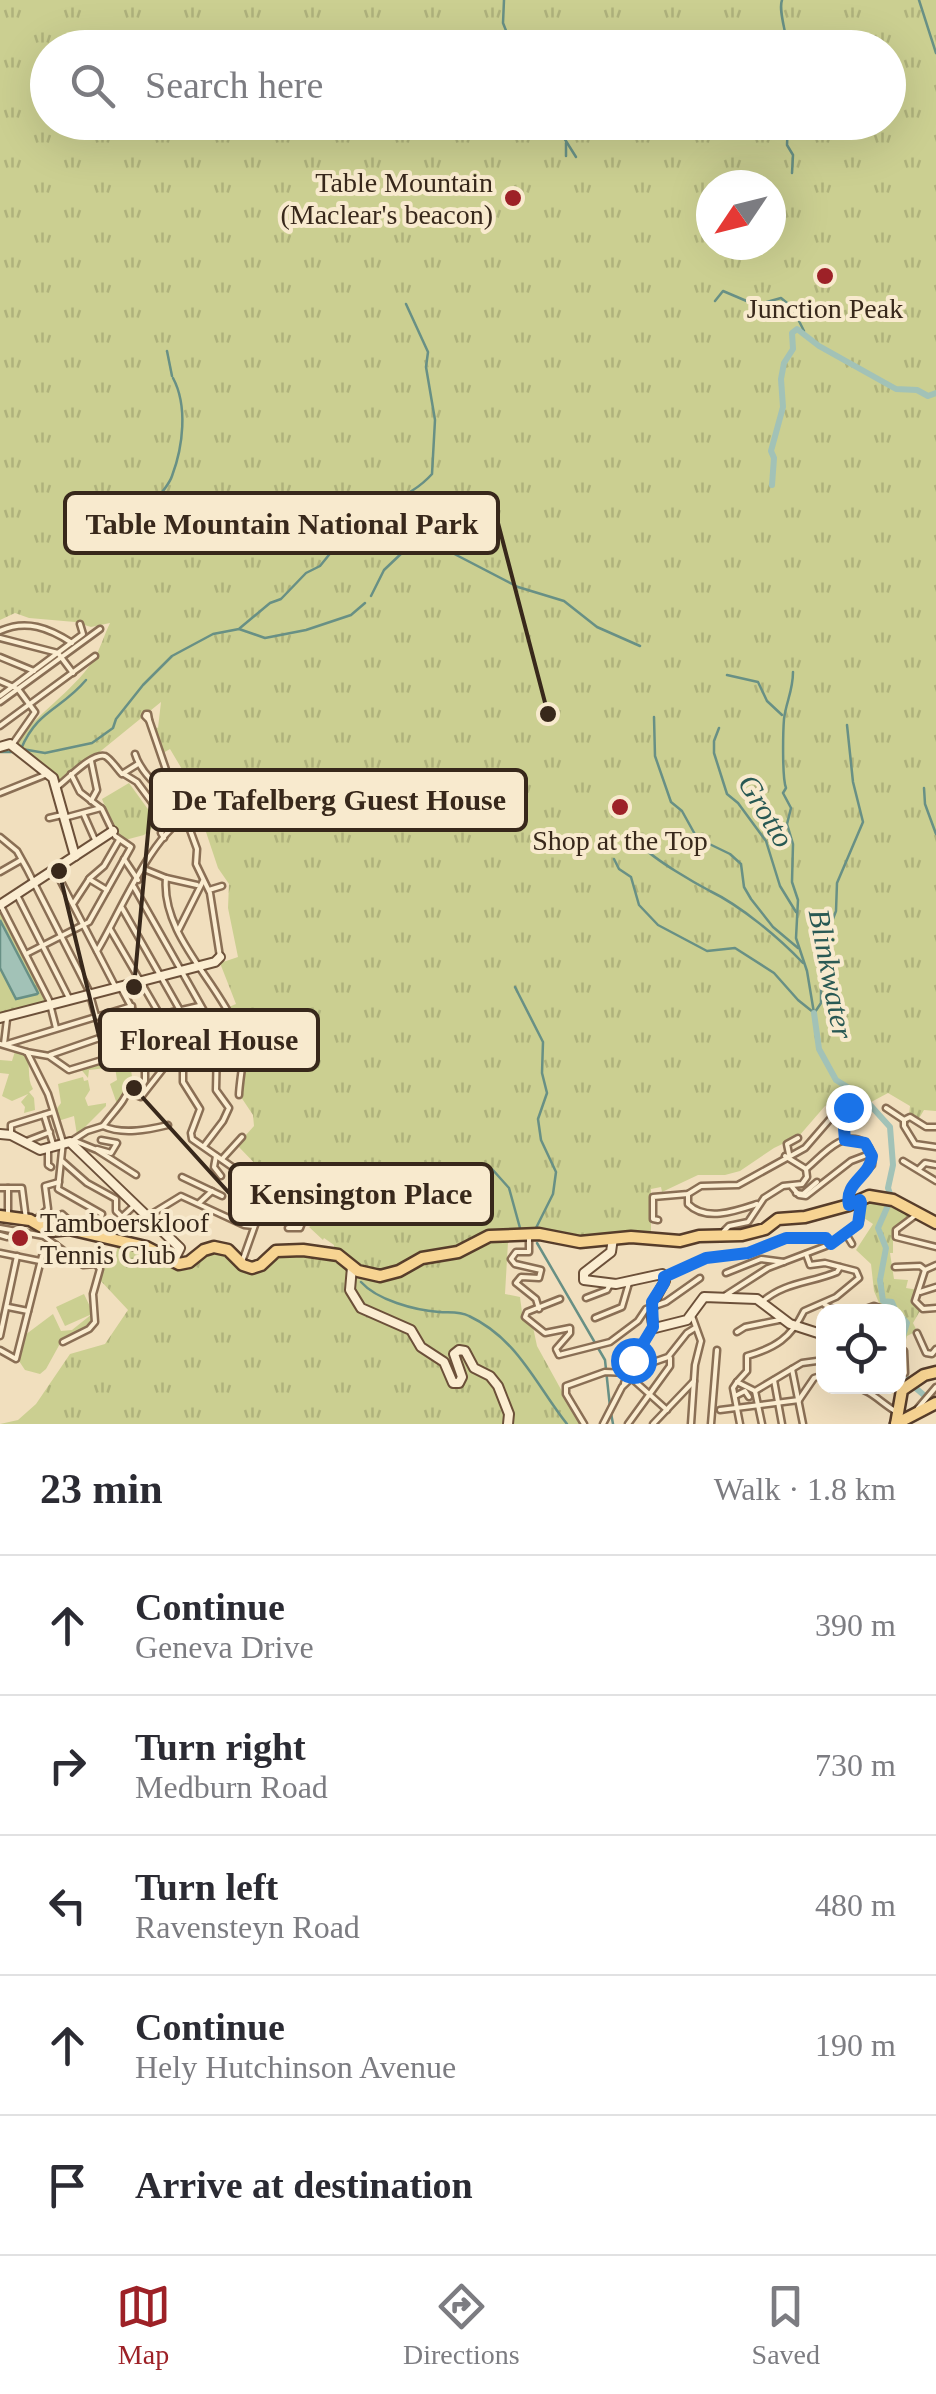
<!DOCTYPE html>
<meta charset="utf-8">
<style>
body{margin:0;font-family:Georgia,serif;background:#f7f7f7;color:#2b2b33}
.controls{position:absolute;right:30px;bottom:30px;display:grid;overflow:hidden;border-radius:20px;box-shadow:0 10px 40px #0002}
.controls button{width:90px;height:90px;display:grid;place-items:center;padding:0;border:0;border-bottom:2px solid #e1e1e2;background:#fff;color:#2b2b33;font:50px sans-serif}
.compass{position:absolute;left:696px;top:170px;width:90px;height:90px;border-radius:50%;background:#fff;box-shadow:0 10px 40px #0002;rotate:235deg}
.stop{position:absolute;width:30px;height:30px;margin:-22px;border:8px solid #1a73e8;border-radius:50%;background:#fff}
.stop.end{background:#1a73e8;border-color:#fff;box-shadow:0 2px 10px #0008}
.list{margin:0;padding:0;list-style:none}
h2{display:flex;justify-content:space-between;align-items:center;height:130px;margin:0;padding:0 40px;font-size:42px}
h2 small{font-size:32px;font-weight:400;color:#7c7c81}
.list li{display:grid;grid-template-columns:65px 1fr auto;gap:30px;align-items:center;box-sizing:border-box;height:140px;padding:0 40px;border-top:2px solid #e1e1e2}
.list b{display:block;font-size:38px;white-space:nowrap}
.list p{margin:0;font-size:32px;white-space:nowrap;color:#7c7c81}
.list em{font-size:32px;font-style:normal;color:#7c7c81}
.icon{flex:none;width:55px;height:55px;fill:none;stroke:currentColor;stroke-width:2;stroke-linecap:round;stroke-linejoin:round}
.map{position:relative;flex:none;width:936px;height:1424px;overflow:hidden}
.search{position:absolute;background:#fff;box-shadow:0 10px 40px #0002;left:30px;right:30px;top:30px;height:110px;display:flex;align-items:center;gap:25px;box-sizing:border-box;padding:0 35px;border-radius:55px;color:#7c7c81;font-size:38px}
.sheet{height:830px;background:#fff}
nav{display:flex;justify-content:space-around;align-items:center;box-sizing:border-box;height:140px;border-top:2px solid #e1e1e2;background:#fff;font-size:28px;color:#7c7c81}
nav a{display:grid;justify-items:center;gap:5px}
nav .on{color:#9d2127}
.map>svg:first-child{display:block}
.green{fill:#cbcf91}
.forest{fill:url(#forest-firs)}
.park{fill:url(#park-tufts);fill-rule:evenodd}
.water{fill:#a2c2b7;stroke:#689085;stroke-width:2.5}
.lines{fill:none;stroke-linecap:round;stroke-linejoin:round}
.stream{stroke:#689085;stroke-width:2.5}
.river{stroke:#a2c2b7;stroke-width:6}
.street-casing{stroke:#8a6f55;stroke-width:9}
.secondary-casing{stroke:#6c5039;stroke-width:12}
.primary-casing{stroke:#573d2a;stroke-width:15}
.street{stroke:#fbedd1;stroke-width:4}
.secondary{stroke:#fbedd1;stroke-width:8}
.primary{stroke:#f7d492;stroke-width:10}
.route{stroke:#1a73e8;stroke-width:12}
.poi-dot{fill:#9d2127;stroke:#f8eace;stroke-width:4}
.labels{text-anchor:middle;stroke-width:8;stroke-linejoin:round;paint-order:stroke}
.poi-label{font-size:28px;fill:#38281b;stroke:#f8eace}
.water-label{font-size:30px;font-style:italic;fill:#295954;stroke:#f8eace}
.leader{fill:none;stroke:#38281b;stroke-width:4}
.callout-dot{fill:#38281b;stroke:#f8eace;stroke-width:4}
.callout{fill:#f8eace;stroke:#38281b;stroke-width:4}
.callout-label{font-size:30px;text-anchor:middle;font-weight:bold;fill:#38281b}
</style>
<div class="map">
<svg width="936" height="1424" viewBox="0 0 936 1424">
<defs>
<pattern id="forest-firs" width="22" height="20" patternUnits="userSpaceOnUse" patternTransform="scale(2.5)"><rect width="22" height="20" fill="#cbcf91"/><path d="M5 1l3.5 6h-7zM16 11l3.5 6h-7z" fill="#afb27c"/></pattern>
<pattern id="park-tufts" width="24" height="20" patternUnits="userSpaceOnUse" patternTransform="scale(2.5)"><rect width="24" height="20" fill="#cbcf91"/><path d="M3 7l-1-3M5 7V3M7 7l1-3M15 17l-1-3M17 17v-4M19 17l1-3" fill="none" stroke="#afb27c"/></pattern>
</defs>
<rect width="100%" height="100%" fill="#f1dfbe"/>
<!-- green -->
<g class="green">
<path d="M16,1048l9,4c7,14 1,25 8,37l-4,3 5,6 1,12 -11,3 1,-6 -4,-5 7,-8 -16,7 -10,-5 7,-22 -9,-1v-13l12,1z"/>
<path d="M83,1077l1,4 4,-1 2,10 -5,8 3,8 18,-3v3l-29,29 -3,-19 -16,5 -3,-10 6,-8 -3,-19z"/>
<path d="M84,1294l9,19 -3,11 -28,16 -16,29 -6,5 -15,-4 -6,-9 6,-26 28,-21 8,17 11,-1 20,-16 -27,12 -9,-19z"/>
</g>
<!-- forest -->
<path class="forest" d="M127,1052l16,7v10l-12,1 2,13 -6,3 -2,11 -8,7 -7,-20 7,-4 -2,-13 -26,3 -1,8 -8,-10z"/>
<!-- park -->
<g class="park">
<path d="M0,0h936v1111l-12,-1 -6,10 -9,-5 1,-9 -22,-13 -28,15 -7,-2 -5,-11 -23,11 -26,30 -25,12 -34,23 -15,4h-27l-36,17 -1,-5 -10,2v45l-59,6 -14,8 -18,-13 -52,7 -3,52 15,3 3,23 10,7 4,19 43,78h-580l18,-4 18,-16 34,-50 35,-10 23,-34 -29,-31v-14l18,-14 1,-10 31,9 39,20 14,-16 18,-4 28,19 25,-14 61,-1v-9l-10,-7 -1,2 -14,-13 14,-9 -14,-24 -3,2 -47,-28 -22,-23 17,-19 -1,-11 -12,-18 5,-58 -17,-32 7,-3 -16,-41 18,-6 -10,-49 1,-24 -11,-16 -13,-39 3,-16 -38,-64 -7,4 -9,-26 4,1 3,-26 -102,83 -44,-41c22,-31 56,-51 78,-83 7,-11 11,-26 17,-38l-19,4 -16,-5 -46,-4 -14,-5 -15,7zM48,48h840v74h-840zM711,185h60v60h-60z"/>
<path d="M129,783l29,40 -14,12 -19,5 -10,-8 -13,-33z"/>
<path d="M0,910l47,91 -47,15z"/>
<path d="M881,1198l30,15 1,4 -19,14v22h-3l4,26 14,1 -2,8 12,2 -4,9 7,10 -8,14 4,8 -10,5 -4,15h-3l-2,-39 -16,-2 -8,-19 -3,-27 -15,-14 17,-26 -12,-8 2,-14z"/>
</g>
<!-- water -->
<path class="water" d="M0,920l38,73 -1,1 -21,5 -16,-31z"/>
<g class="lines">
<!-- stream -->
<g class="stream">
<path d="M504,0l-1,23 10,25"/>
<path d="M782,0c-4,11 5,33 5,48"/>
<path d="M919,0l17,53"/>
<path d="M554,122l22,35"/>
<path d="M788,122l-1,23 6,10 -1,18"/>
<path d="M566,143v13"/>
<path d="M715,301l8,-10 33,14 25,-7 11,9 12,24"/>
<path d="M167,351l5,25"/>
<path d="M153,503c7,-8 16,-18 19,-27 11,-29 16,-70 1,-98"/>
<path d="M347,533c27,-28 62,-33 85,-59l3,-54 -9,-53 2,-15 -22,-48"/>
<path d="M407,548l19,-14"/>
<path d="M371,596l13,-26 20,-19 13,2 22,-7 79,41 46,14 33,26 43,19"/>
<path d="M240,628l30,-25 11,-4 25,-26 14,-7 25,-31"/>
<path d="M793,672c0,19 -7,30 -9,47 -1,13 -2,59 2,69l-3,5 8,15 -4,16 6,20 -1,38 6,18 -2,38 11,33 7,42"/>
<path d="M727,675l31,7 9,19 15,14"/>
<path d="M654,717l1,39 16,46 11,9 15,27 33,16 11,10 3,23 7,12 22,28 25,21"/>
<path d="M719,728l-5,13v12l13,41 11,9 28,38 14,45 16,26"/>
<path d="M21,749c17,-40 40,-39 65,-69"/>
<path d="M22,749l23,4 47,-10 21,-15 3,-9 27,-34 29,-29 41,-22 26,-5 26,9 41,-8 45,-15 14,-12"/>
<path d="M0,752h15"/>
<path d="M924,788l1,16 11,30"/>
<path d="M644,848c13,13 49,34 66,43 31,15 68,46 93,72"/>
<path d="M614,859l5,10 12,8 8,28 19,20 49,26 28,-3 39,25 24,27 15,12"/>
<path d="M515,987l28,55 -1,31 5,20 -9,26 3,21 15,32 -3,22 -17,34"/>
<path d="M815,1012l6,-9v-31l6,-14 2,-29 7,-18 1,-28 26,-61 -10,-40 -6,-57"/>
<path d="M492,1169l17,19 11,40"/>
<path d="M537,1243l68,117 5,47"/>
<path d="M361,1282c16,18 53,28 78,30 10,1 20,-1 30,4 49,23 67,69 98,108"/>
<path d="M611,1413l2,11"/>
</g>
<!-- river -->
<g class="river">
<path d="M772,485l2,-27 -3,-7 12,-44 -2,-28 3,-16 9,-14 -1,-16 5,-4 22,17 77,43 21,1 11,6 8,-3"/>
<path d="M814,1013l5,36 17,31 26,16 28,31 3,38 -5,23 3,9"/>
<path d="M890,1201l-12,27 8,20 -6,32 3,21 9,1 4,10"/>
<path d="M898,1313l9,10 -7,23 3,27 6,9"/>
<path d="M912,1385l13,11"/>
</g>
<defs>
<g id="street">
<path d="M0,631c26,-12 49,-3 72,12"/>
<path d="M0,638l58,15 15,20"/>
<path d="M0,657l34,14"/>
<path d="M0,681l18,8 17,23 -23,33"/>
<path d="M0,696l83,-62 -3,-10"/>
<path d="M0,702l100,-73"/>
<path d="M146,714h2l1,6 -4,-4z"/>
<path d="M149,720l26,76 14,13 1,7"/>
<path d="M0,726l95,-70"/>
<path d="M135,754c5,16 24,38 40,42"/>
<path d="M124,774l13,8 28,38 1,5 -5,8 3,5"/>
<path d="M57,787c9,-6 35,-35 48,-31 5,2 13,14 17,18l16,-10"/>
<path d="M0,793l45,-18"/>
<path d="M91,801l6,-11 -6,-29"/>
<path d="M191,812l10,-6"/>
<path d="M84,815l12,27"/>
<path d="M49,818l13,-3"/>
<path d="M64,818l37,-10"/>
<path d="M186,819l11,30 -1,15 14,29 10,64"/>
<path d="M0,837l17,14 10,18 62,122 7,25"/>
<path d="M124,859l14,21"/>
<path d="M144,869l22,9 31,7"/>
<path d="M0,872l21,-12"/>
<path d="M56,872l60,116"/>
<path d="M166,878c-5,52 45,98 66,141 3,7 10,14 12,21 2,6 -5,44 -5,55"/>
<path d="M89,879l18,11"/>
<path d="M134,887l74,131 9,27 -1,45 13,18 -6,13 -19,25"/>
<path d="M209,890l13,-4"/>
<path d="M18,897l52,103"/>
<path d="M73,904l17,-26 14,-12 15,-26"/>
<path d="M1,906l48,94 7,28"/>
<path d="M122,908l59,104"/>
<path d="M110,929l50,86 39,-9"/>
<path d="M179,929l24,-48"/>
<path d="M97,951c20,-32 57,-123 93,-135"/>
<path d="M26,954l63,-32 42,-75 -16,-11 -13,-27 -22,-17 -9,-18"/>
<path d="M0,1044l27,8 21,42 15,48 -5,47 44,25 -6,21"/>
<path d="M4,1044l3,-25"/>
<path d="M7,1044l125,-38"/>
<path d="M26,1052l23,4 20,14 63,-19 13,8v22l-9,14 5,2 25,-32 17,-9 10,-19 -5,-7 -28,6 -19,-11 -20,-37"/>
<path d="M50,1055l90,-31"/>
<path d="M183,1056v26l17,27 -9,24 1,6 92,64 -3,4 -22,7 -16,45"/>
<path d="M886,1108l18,12v6l11,18 21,3"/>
<path d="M44,1115l9,29"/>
<path d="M904,1120l6,-3 16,10h10"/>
<path d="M103,1126c19,9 45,4 65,-1"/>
<path d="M11,1135v-10l42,-13"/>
<path d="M75,1141l22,9 39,25"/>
<path d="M24,1142l26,-10"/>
<path d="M70,1142l17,-11 16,-5c10,-14 22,-24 27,-40l11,2"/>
<path d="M48,1148v17l3,2"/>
<path d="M97,1149l14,4 6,-10 -16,-3"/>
<path d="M789,1154l-2,-10 11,-6"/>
<path d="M216,1156l-2,11 7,9"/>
<path d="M785,1156l21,13"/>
<path d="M222,1159l20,-22"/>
<path d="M62,1161l25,22 29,16v12l6,6 13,-12"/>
<path d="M903,1161l33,20"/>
<path d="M806,1169c15,-12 36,-40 58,-27 8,6 9,14 8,23l-20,21 -4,15"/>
<path d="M919,1169l6,-6 11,2"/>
<path d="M182,1177l40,19"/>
<path d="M792,1187l7,8 7,1 45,-35 21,-8"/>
<path d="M0,1188h22l4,31"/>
<path d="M8,1188v29"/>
<path d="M796,1193l7,1 14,-12"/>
<path d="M688,1194v10c18,18 48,7 69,0"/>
<path d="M199,1203l13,-12"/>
<path d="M286,1203l10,1 8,14 -4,10h-12"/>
<path d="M62,1214l10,9v6"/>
<path d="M150,1215l31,-19 63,29 10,1"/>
<path d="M916,1215l-20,15v7l40,10"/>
<path d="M658,1220l-5,-1v-22l35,-3 13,-8 37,-1 67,-37 32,-37 15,-4 8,8 -16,13 1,12"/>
<path d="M33,1222l15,-13 -3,-23 14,-4"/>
<path d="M39,1223l2,-4 16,2v5"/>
<path d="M0,1228l44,8"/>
<path d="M724,1231l5,-5 19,-4 16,-24 19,-12 19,-2 5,-7 -1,-8"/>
<path d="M46,1233l-1,4 38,28 13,-1 4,5 -7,25 2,28 -6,7 -26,13"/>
<path d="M846,1234l6,10"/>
<path d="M0,1235l7,2"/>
<path d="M529,1239v13h-13l-5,7 4,5 26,6 -2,8 -18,-1 -5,6 20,16 3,10"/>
<path d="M0,1253l40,8"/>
<path d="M895,1267l25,-1 5,4 11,-5"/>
<path d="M925,1270l-10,31 8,8 13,-1"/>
<path d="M726,1273l35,-14 23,3"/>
<path d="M666,1276l40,-18 37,-4 43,-15 40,-1 5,6"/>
<path d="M920,1292l16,-5"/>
<path d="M726,1295l42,-27 58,-22 27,-17 7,-9v-19"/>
<path d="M586,1298l21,-8 4,-7"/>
<path d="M560,1299l-33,13 -2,5 20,16 25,-5v5l-14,16 3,6 51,-13 28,-21 8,-12 20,-7 34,-24"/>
<path d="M762,1302c22,-20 49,-19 75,-30l3,-5"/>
<path d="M824,1304l14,8"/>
<path d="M8,1307l20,4"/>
<path d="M857,1312l17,-6 6,2"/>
<path d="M595,1318l27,-11 7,-24"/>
<path d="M737,1332l8,-5 39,-8"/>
<path d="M917,1333l9,20 6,1 4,-5"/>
<path d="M0,1336l17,-80"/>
<path d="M0,1350l16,9 26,-103 14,-11"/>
<path d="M898,1352l6,-1 1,22"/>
<path d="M792,1369l11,55"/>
<path d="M629,1376l38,34"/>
<path d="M774,1380l8,44"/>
<path d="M737,1382l10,-11v-15c28,-8 44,-18 57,-45l32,-14 23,-19 -3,-7 -31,-8 -15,2 -4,-11"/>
<path d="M737,1382l-4,6 7,36"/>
<path d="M737,1382l18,9"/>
<path d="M624,1383l28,-54"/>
<path d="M852,1386c19,4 28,16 43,25"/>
<path d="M755,1391l47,-28 22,-3"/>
<path d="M755,1391l7,33"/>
<path d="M735,1396l10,-5 4,6"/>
<path d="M799,1400l15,-22 10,-3"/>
<path d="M918,1408l18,-21"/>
<path d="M720,1410l79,-10"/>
<path d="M584,1424l-18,-30v-8l39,-14 23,1"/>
<path d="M603,1424l19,-37 23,-22 23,-8 19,-24 8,-5"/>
<path d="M628,1424l42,-58v-8"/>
<path d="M653,1424l41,-43"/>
<path d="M691,1424l4,-59 6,-24 -9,-25"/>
<path d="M711,1424l6,-74"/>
</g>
<g id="secondary">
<path d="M0,747l10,-3 43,34 22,78"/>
<path d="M0,905l113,-74"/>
<path d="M0,1018l215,-56 5,-5"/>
<path d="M0,1134l11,1 29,15 30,-8 110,106 -7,14"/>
<path d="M613,1238l-2,14 -27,21v7l32,4 46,-10 3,7c-8,15 -19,29 -10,47l32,-8 17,-23 53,2 33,25 34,11"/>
<path d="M352,1267l-2,23 11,18 50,22 10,17 23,15 9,21h6l3,-6 -8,-23 5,-4 6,1 9,17 16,8 8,10 11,28 -1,10"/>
</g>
<g id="primary">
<path d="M0,1216l30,4 19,11 20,-2 77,18 33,17 10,-2 15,-12 10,-3 14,3 15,15 9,3 9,-3 15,-14 27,-1 35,5 20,16 22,5 19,-5 23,-13 36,-6 31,-16 50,-2 41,8 51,-5 49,4 19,-5 43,-1 23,-6 13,-10 27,-2 44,-12 20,-9 24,4 43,23"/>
<path d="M896,1424l6,-34 22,-15 12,-3"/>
<path d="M896,1424l40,-21"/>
</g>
</defs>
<!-- street casing -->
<use href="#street" class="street-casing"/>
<!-- secondary casing -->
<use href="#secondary" class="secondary-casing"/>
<!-- primary casing -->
<use href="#primary" class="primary-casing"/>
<!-- street -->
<use href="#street" class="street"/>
<!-- secondary -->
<use href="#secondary" class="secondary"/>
<!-- primary -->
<use href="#primary" class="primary"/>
</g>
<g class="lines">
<!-- route -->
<path class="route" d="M633,1360l20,-33 -1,-25 12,-19v-6l42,-19 42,-5 38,-15h40l5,6 27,-20 3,-21 -1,-3 -11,5c-5,-23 21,-28 23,-49l-7,-13 -20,-3 -1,-12 16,-13 -2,-5 -10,-3"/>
</g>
<!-- markers -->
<g class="poi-dot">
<circle cx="513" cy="198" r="10"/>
<circle cx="825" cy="276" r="10"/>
<circle cx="620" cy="807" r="10"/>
<circle cx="20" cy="1238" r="10"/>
</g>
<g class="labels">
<!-- poi labels -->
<g class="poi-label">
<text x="493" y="192" text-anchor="end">Table Mountain<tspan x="493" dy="32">(Maclear's beacon)</tspan></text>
<text x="825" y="318">Junction Peak</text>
<text x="620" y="850">Shop at the Top</text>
<text x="40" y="1232" text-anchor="start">Tamboerskloof<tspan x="40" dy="32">Tennis Club</tspan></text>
</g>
<!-- water labels -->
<g class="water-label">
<text transform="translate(766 811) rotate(59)" y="10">Grotto</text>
<text transform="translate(831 974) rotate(79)" y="10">Blinkwater</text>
</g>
</g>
<!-- callouts -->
<path class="leader" d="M548 714L498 523M134 987L151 800M59 871L100 1040M134 1088L230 1194"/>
<g class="callout-dot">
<circle cx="548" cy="714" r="10"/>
<circle cx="134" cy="987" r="10"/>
<circle cx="59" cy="871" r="10"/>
<circle cx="134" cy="1088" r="10"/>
</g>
<g class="callout">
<rect x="65" y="493" width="433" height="60" rx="10"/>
<rect x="151" y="770" width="375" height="60" rx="10"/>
<rect x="100" y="1010" width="218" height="60" rx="10"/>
<rect x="230" y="1164" width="262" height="60" rx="10"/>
</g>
<g class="callout-label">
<text x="282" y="534">Table Mountain National Park</text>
<text x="339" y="810">De Tafelberg Guest House</text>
<text x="209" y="1050">Floreal House</text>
<text x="361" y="1204">Kensington Place</text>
</g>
</svg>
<div class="controls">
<button><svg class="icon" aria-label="locate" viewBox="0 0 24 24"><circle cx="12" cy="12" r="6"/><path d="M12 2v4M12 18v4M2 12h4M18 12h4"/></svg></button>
</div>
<svg class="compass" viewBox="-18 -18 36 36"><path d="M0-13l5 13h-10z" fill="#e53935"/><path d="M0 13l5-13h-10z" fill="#7c7c81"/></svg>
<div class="stop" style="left:633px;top:1360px"></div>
<div class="stop end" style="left:848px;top:1107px"></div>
<div class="search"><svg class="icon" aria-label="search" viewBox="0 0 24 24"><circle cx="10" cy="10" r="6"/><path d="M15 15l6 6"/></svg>Search here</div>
</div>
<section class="sheet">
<h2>23 min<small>Walk · 1.8 km</small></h2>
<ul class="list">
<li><svg class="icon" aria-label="ahead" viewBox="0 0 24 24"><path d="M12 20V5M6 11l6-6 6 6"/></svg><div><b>Continue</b><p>Geneva Drive</p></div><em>390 m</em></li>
<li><svg class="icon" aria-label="right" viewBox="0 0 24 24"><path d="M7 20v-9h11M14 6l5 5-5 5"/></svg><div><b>Turn right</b><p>Medburn Road</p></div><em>730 m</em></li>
<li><svg class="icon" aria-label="left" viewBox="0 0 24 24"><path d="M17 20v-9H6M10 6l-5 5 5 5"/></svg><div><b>Turn left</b><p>Ravensteyn Road</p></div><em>480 m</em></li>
<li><svg class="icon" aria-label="ahead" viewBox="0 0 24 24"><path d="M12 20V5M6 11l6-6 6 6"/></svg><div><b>Continue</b><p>Hely Hutchinson Avenue</p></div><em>190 m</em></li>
<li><svg class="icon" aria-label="arrive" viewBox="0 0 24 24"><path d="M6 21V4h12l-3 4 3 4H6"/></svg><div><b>Arrive at destination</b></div></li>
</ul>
</section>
<nav>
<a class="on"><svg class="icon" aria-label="map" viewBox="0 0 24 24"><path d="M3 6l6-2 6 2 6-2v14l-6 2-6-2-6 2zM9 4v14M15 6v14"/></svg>Map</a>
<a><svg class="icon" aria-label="directions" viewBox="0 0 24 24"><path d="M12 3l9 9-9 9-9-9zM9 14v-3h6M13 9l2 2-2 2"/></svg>Directions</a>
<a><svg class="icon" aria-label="saved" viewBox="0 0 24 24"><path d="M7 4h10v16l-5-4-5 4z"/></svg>Saved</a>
</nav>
